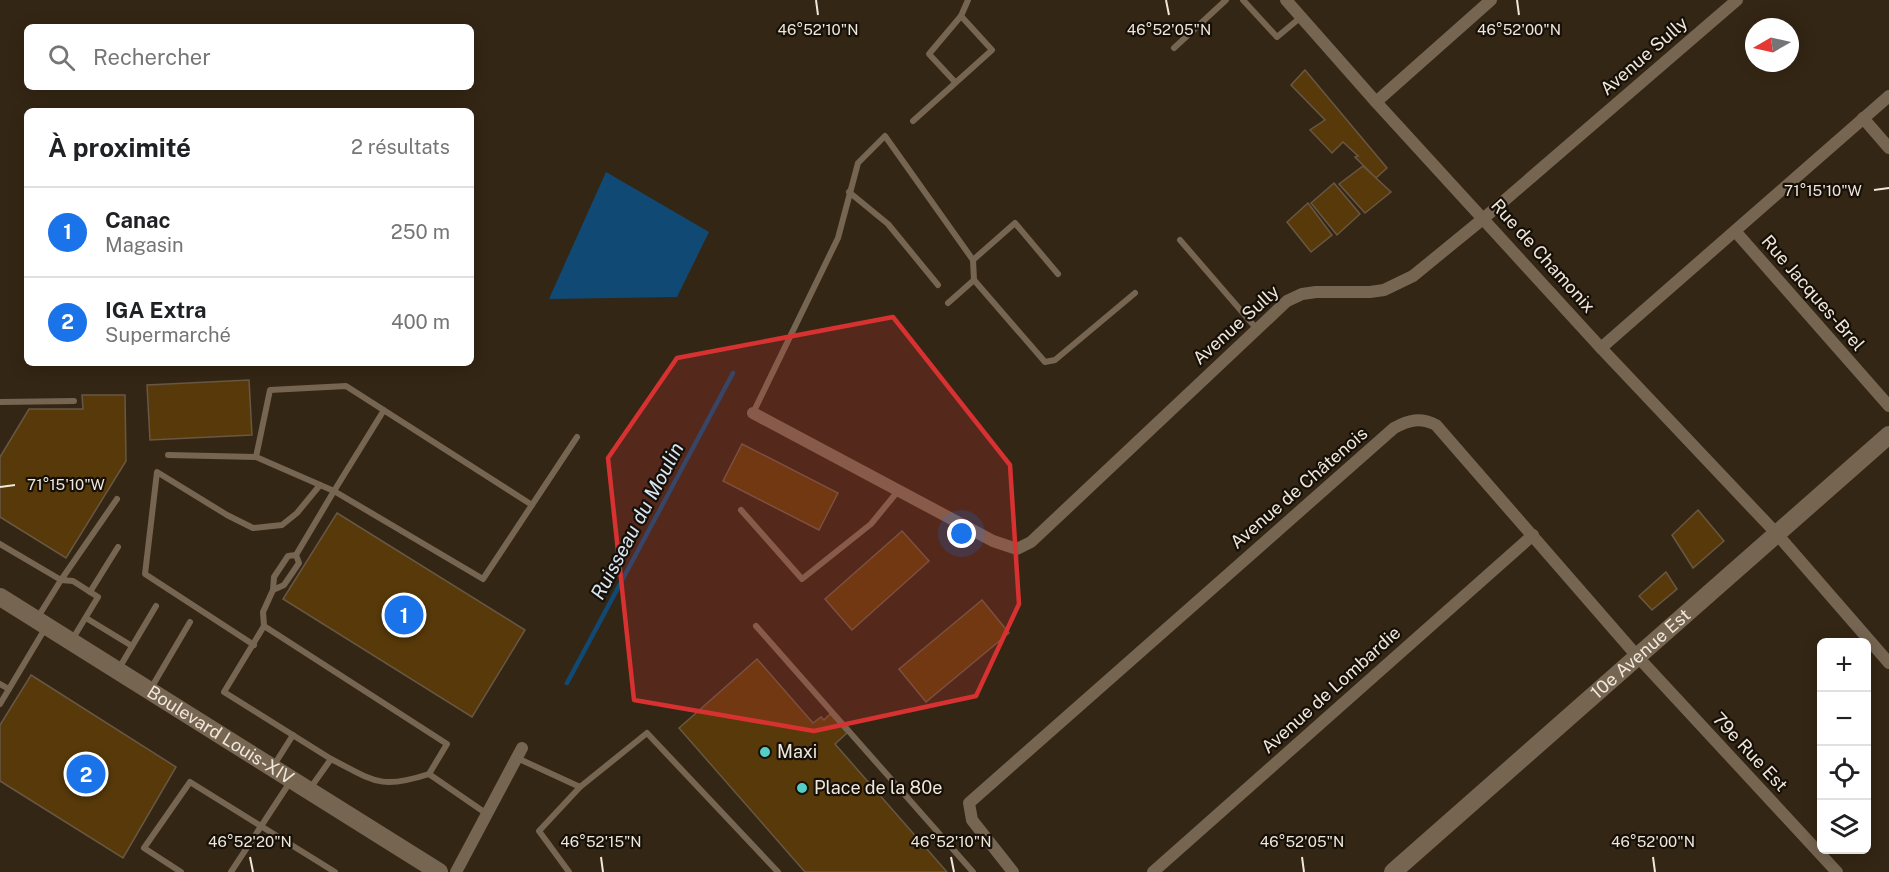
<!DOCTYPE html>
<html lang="fr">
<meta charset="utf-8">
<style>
body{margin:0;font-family:"Public Sans",sans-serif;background:#f2f2f2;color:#202124}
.controls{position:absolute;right:18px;bottom:18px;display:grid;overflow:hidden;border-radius:9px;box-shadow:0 3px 15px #0003}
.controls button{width:54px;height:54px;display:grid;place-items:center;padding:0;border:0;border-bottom:2px solid #e0e0e0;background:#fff;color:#202124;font:30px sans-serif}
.compass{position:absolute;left:1745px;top:18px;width:54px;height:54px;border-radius:50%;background:#fff;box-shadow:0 3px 15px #0003;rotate:261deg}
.you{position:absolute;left:962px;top:534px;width:21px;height:21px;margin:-15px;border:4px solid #fff;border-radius:50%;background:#1a73e8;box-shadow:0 0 0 9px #1a73e833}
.badge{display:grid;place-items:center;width:39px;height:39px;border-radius:50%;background:#1a73e8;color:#fff;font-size:20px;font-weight:700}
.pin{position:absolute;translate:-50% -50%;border:3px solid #fff;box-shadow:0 2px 6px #0006}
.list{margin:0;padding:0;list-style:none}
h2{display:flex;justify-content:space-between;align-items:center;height:78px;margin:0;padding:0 24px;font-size:26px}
h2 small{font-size:20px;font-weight:400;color:#757577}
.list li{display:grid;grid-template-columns:39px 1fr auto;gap:18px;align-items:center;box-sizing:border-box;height:90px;padding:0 24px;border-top:2px solid #e0e0e0}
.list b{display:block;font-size:22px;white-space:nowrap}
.list p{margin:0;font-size:20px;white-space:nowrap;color:#757577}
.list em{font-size:20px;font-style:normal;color:#757577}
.icon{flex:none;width:33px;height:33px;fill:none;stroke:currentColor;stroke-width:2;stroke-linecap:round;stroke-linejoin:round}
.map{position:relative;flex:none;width:1889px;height:872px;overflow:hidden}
.search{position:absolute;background:#fff;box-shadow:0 3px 15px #0003;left:24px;top:24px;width:450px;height:66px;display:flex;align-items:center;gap:15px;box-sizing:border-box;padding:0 21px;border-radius:9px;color:#757577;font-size:22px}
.panel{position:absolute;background:#fff;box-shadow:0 3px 15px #0003;left:24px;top:108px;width:450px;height:258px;border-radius:9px}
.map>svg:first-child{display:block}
.water{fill:#104a74}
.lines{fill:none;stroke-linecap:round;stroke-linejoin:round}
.stream{stroke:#104a74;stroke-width:4.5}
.building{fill:#583a0a;stroke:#675744;stroke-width:1.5}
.lane{stroke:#756551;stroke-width:6}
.street{stroke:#756551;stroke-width:12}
.secondary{stroke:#756551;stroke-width:18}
.marked{fill:#d73231;fill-opacity:0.2;stroke:#d73231;stroke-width:4.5;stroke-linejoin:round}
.ticks{fill:none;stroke:#f0e7db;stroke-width:2}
.poi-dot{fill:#55cec5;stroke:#161008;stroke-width:2}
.labels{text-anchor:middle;stroke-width:4.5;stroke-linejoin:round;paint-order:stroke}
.street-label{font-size:18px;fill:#f0e7db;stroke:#161008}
.poi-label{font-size:18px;fill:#f0e7db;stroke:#161008;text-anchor:start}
.water-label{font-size:20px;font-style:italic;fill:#d8e6f4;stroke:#161008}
.ticks-label{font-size:15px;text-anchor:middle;fill:#f0e7db;stroke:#161008;stroke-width:4.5;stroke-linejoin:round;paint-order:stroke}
</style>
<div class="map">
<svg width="1889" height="872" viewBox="0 0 1889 872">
<rect width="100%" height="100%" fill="#342614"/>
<!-- water -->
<path class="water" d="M606,172l103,60 -32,65 -128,2z"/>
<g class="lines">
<!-- stream -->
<path class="stream" d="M567,683l166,-310"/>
</g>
<!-- building -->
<g class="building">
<path d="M1305,70l82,98 -11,10 -21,-21 3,-1 -15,-14 -11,11 -22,-23 15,-10 -34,-35z"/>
<path d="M1363,166l28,26 -26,21 -26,-29z"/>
<path d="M1334,183l26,31 -23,21 -26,-32z"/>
<path d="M1308,203l24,32 -21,17 -24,-30z"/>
<path d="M249,380l3,55 -102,5 -3,-55z"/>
<path d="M82,395h43l1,66 -60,97 -66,-41v-60l29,-48h54z"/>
<path d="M742,444l96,49 -19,37 -96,-49z"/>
<path d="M1698,510l26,31 -31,27 -21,-33z"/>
<path d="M337,513l188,117 -53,87 -189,-118z"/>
<path d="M902,531l27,30 -77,69 -27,-31z"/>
<path d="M1666,572l11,17 -25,21 -13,-14z"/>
<path d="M982,600l27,33 -83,69 -27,-33z"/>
<path d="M757,659l56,64 8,-6 3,3 6,-6 17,19 -12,11 112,128h-142l-126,-144z"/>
<path d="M31,675l145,92 -53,91 -123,-77v-56z"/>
</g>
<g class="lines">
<!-- lane -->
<g class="lane">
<path d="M1243,0l34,37 24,-20"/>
<path d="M1174,48l52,-48"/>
<path d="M955,82l-26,-28 32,-38"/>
<path d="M913,121l79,-71 -31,-34 7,-16"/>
<path d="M849,192l39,32 50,61"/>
<path d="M1180,240l76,88"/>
<path d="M973,260l42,-37 43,51"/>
<path d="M948,303l26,-23"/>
<path d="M0,402l74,-1"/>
<path d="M384,410l-50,81 -78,-34 14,-67 76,-4 186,119"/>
<path d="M753,413l85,-175 20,-75 27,-27 88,124 1,20 71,82 10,-2 80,-67"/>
<path d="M168,455l88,2"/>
<path d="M741,510l61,69 69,-55 27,-33"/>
<path d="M0,544l61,36 -23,37"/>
<path d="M296,555l-8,1 -14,21 -1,13 -10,22 1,14 -40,66 107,67 -22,31"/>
<path d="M273,590l11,-5 15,-22 -3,-8 38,-64 149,88 94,-142"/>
<path d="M90,592l28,-45"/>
<path d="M86,618l46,28"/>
<path d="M264,626l183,118 -18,30 58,40"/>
<path d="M756,626l217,246"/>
<path d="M72,640l26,-43 -25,-16 -12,-1 56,-81"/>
<path d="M254,645l-109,-71 12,-102 70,43 26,13 29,-3 15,-12 23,-28"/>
<path d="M118,670l38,-64"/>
<path d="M0,684l9,5"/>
<path d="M150,690l40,-68"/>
<path d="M0,704l46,-77"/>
<path d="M517,758l63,29 67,-54 131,139"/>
<path d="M331,759c43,22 49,31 98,15"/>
<path d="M274,765l19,-30"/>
<path d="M181,872l-37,-24 46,-66 145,90"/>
<path d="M231,872l59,-90"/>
<path d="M569,872l-30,-41 41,-44"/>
</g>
<!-- street -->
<g class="street">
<path d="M1286,0l90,102 225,246 175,185 113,130"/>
<path d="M1376,102l115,-102"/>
<path d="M1863,118l26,30"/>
<path d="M1735,231l154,175"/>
<path d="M1601,348l288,-252"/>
<path d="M753,413l240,128 24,8 14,-7 256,-241 15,-7 14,-2h54l14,-2 29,-14 71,-58 253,-218"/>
<path d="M456,872l66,-124"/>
<path d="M1013,872l-41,-52 -3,-17 425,-375c15,-8 26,-11 42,-3l201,231 200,216"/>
<path d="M1153,872l380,-337"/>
</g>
<!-- secondary -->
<g class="secondary">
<path id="s1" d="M0,597l439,275"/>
<path id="s2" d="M1393,872l496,-437"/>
</g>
</g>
<!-- marked area -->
<path class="marked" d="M893,317l117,148 9,139 -43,92 -162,35 -180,-31 -26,-242 69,-100z"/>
<!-- ticks -->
<path class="ticks" d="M816,0l2,15M1166,0l3,15M1517,0l2,15M1874,190l15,-2M0,487l15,-2M250,857l3,15M601,857l2,15M951,857l3,15M1302,857l2,15M1653,857l2,15"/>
<!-- markers -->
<g class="poi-dot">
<circle cx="765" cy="752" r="6"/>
<circle cx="802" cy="788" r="6"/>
</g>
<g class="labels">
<!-- street labels -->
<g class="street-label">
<text transform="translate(1644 56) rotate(-41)" y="6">Avenue Sully</text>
<text transform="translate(1543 256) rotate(48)" y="6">Rue de Chamonix</text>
<text transform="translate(1813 293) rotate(49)" y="6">Rue Jacques-Brel</text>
<text transform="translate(1236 325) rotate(-42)" y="6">Avenue Sully</text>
<text transform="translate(1299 488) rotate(-41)" y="6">Avenue de Châtenois</text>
<text dy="6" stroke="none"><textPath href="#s2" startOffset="330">10e Avenue Est</textPath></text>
<text transform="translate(1331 690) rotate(-42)" y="6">Avenue de Lombardie</text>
<text dy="6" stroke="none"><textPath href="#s1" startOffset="260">Boulevard Louis-XIV</textPath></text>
<text transform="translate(1750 752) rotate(47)" y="6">79e Rue Est</text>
</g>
<!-- poi labels -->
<g class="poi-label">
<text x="777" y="758">Maxi</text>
<text x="814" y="794">Place de la 80e</text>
</g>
<!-- water labels -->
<g class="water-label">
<text transform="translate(637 521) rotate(-62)" y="7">Ruisseau du Moulin</text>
</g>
</g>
<g class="ticks-label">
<text x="818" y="35">46°52'10"N</text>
<text x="1169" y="35">46°52'05"N</text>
<text x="1519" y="35">46°52'00"N</text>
<text x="1823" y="196">71°15'10"W</text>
<text x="66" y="490">71°15'10"W</text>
<text x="250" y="847">46°52'20"N</text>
<text x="601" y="847">46°52'15"N</text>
<text x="951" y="847">46°52'10"N</text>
<text x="1302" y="847">46°52'05"N</text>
<text x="1653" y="847">46°52'00"N</text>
</g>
</svg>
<div class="controls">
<button>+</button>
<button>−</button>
<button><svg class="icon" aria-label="locate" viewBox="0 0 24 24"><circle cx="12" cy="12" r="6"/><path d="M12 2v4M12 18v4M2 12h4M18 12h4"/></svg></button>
<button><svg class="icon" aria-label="layers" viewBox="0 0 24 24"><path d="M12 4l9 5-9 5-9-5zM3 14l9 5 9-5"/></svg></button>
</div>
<svg class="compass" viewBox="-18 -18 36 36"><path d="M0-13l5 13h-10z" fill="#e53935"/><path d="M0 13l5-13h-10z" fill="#757577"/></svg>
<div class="you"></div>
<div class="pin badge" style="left:404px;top:615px">1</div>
<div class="pin badge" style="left:86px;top:774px">2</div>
<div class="search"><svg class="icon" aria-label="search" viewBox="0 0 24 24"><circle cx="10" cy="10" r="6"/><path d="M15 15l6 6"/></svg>Rechercher</div>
<section class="panel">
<h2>À proximité<small>2 résultats</small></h2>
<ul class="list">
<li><span class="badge">1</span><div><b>Canac</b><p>Magasin</p></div><em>250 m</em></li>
<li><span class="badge">2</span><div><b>IGA Extra</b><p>Supermarché</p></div><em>400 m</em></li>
</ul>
</section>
</div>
